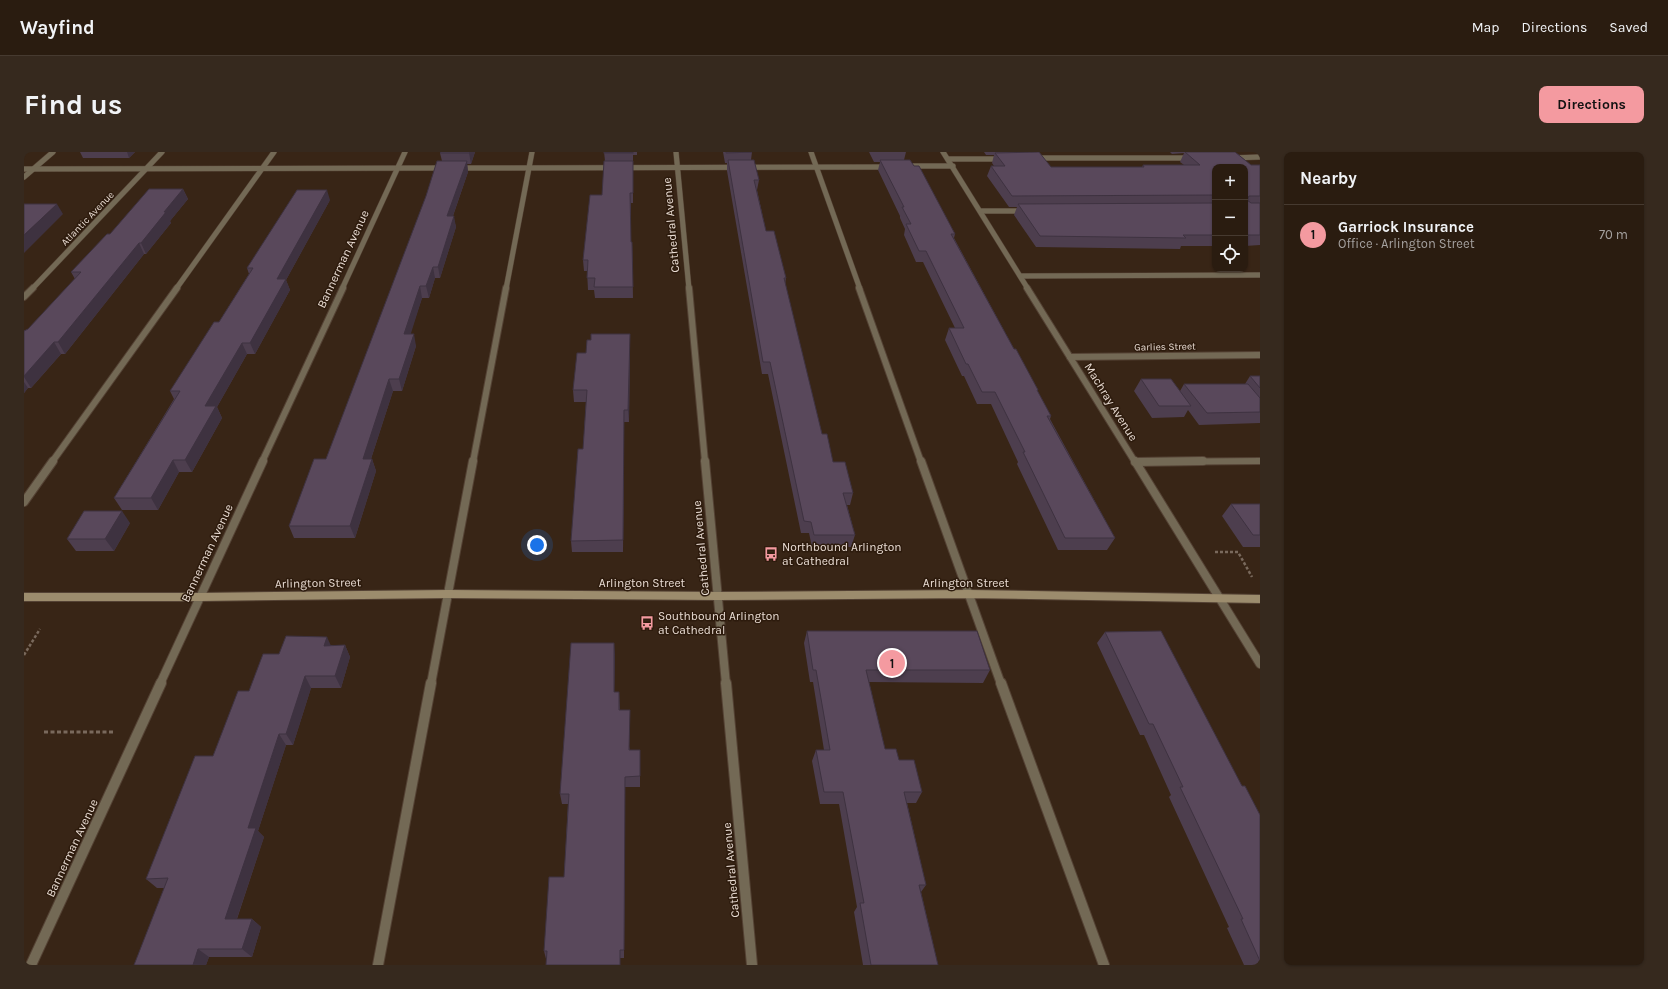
<!DOCTYPE html>
<meta charset="utf-8">
<style>
body{margin:0;font-family:Karla,sans-serif;background:#36291e;color:#f1f3f6}
.controls{position:absolute;right:12px;top:12px;display:grid;overflow:hidden;border-radius:8px;box-shadow:0 1px 3px #0004}
.controls button{width:36px;height:36px;display:grid;place-items:center;padding:0;border:0;border-bottom:1px solid #463a30;background:#2a1c10;color:#f1f3f6;font:20px sans-serif}
.you{position:absolute;left:513px;top:393px;width:14px;height:14px;margin:-10px;border:3px solid #fff;border-radius:50%;background:#1a73e8;box-shadow:0 0 0 6px #1a73e833}
.badge{display:grid;place-items:center;width:26px;height:26px;border-radius:50%;background:#f49aa0;color:#111;font-size:13px;font-weight:700}
.pin{position:absolute;translate:-50% -50%;border:2px solid #fff;box-shadow:0 1px 4px #0006}
.list{margin:0;padding:0;list-style:none}
h2{display:flex;justify-content:space-between;align-items:center;height:52px;margin:0;padding:0 16px;font-size:17px}
h2 small{font-size:13px;font-weight:400;color:#a5a19f}
.list li{display:grid;grid-template-columns:26px 1fr auto;gap:12px;align-items:center;box-sizing:border-box;height:60px;padding:0 16px;border-top:1px solid #463a30}
.list b{display:block;font-size:15px;white-space:nowrap}
.list p{margin:0;font-size:13px;white-space:nowrap;color:#a5a19f}
.list em{font-size:13px;font-style:normal;color:#a5a19f}
.icon{flex:none;width:22px;height:22px;fill:none;stroke:currentColor;stroke-width:2;stroke-linecap:round;stroke-linejoin:round}
.map{position:relative;flex:none;width:1236px;height:813px;overflow:hidden;border-radius:8px}
header{display:flex;align-items:center;gap:24px;box-sizing:border-box;height:56px;padding:0 20px;background:#2a1c10;border-bottom:1px solid #463a30}
header strong{font-size:19px}
nav{display:flex;gap:22px;margin-inline-start:auto;font-size:14px}
.intro{display:flex;align-items:center;justify-content:space-between;box-sizing:border-box;height:96px;padding:0 24px}
h1{margin:0;font-size:28px}
.button{padding:10px 18px;border-radius:8px;background:#f49aa0;color:#111;font-size:14px;font-weight:700}
main{display:flex;gap:24px;padding:0 24px}
aside{flex:1;background:#2a1c10;border-radius:8px;box-shadow:0 1px 3px #0004}
.map>svg:first-child{display:block}
.lines{fill:none;stroke-linecap:round;stroke-linejoin:round}
.lane-far3-casing{stroke:#544234;stroke-width:6}
.lane-far2-casing{stroke:#544234;stroke-width:8}
.lane-far1-casing{stroke:#544234;stroke-width:10}
.lane-casing{stroke:#544234;stroke-width:12}
.street-far3-casing{stroke:#544234;stroke-width:6}
.street-far2-casing{stroke:#544234;stroke-width:8}
.street-far1-casing{stroke:#544234;stroke-width:10}
.street-casing{stroke:#544234;stroke-width:12}
.secondary-casing{stroke:#544234;stroke-width:10}
.path-far1{stroke:#79695c;stroke-width:2.5;stroke-dasharray:3 2;stroke-linecap:butt}
.path{stroke:#79695c;stroke-width:3;stroke-dasharray:4 2.5;stroke-linecap:butt}
.lane-far3{stroke:#736955;stroke-width:5}
.lane-far2{stroke:#736955;stroke-width:6}
.lane-far1{stroke:#736955;stroke-width:8}
.lane{stroke:#736955;stroke-width:10}
.street-far3{stroke:#736955;stroke-width:5}
.street-far2{stroke:#736955;stroke-width:6}
.street-far1{stroke:#736955;stroke-width:8}
.street{stroke:#736955;stroke-width:10}
.secondary{stroke:#9c8c6d;stroke-width:8}
.wall{fill:#4d3e4e}
.shaded-wall{fill:#3e3240}
.building{fill:#59485b;stroke:#3e3240}
.labels{text-anchor:middle;stroke-width:3;stroke-linejoin:round;paint-order:stroke}
.far-street-label{font-size:10px;fill:#e9dcd3;stroke:#2d1b0d}
.street-label{font-size:12px;fill:#e9dcd3;stroke:#2d1b0d}
.poi-label{font-size:12px;fill:#e9dcd3;stroke:#2d1b0d;text-anchor:start}
</style>
<header>
<strong>Wayfind</strong>
<nav><a>Map</a><a>Directions</a><a>Saved</a></nav>
</header>
<div class="intro"><h1>Find us</h1><a class="button">Directions</a></div>
<main>
<div class="map">
<svg width="1236" height="813" viewBox="0 0 1236 813">
<rect width="100%" height="100%" fill="#382516"/>
<g class="lines">
<defs>
<g id="lane-far3">
<path d="M787,0l49,137"/>
<path d="M1009,6h158"/>
<path d="M1207,6l29,-1"/>
<path d="M924,7h55"/>
<path d="M0,25l29,-25"/>
<path d="M997,124l239,-1"/>
<path d="M152,137l98,-137"/>
<path d="M482,137l26,-137"/>
</g>
<g id="lane-far2">
<path d="M835,136l62,174"/>
<path d="M28,310l125,-174"/>
<path d="M449,310l33,-174"/>
<path d="M1111,310l125,-1"/>
</g>
<g id="lane-far1">
<path d="M897,309l80,223"/>
<path d="M1111,310l68,-1"/>
<path d="M0,350l29,-41"/>
<path d="M407,532l42,-223"/>
</g>
<g id="lane">
<path d="M977,531l103,282"/>
<path d="M354,813l53,-282"/>
</g>
<g id="street-far3">
<path d="M652,0l13,137"/>
<path d="M919,0l85,137"/>
<path d="M885,14h44"/>
<path d="M433,16l433,-1"/>
<path d="M0,17l422,-1"/>
<path d="M957,59h45"/>
<path d="M8,137l130,-137"/>
<path d="M318,137l63,-137"/>
</g>
<g id="street-far2">
<path d="M665,136l16,174"/>
<path d="M1003,136l108,174"/>
<path d="M0,145l9,-9"/>
<path d="M1046,205l190,-2"/>
<path d="M238,310l81,-174"/>
</g>
<g id="street-far1">
<path d="M681,309l21,223"/>
<path d="M1111,309l125,203"/>
<path d="M136,532l103,-223"/>
</g>
<g id="street">
<path d="M702,531l26,282"/>
<path d="M7,813l130,-282"/>
</g>
<path id="secondary" d="M0,445h176l248,-3 270,2 250,-2 292,5"/>
</defs>
<!-- lane-far3 casing -->
<use href="#lane-far3" class="lane-far3-casing"/>
<!-- lane-far2 casing -->
<use href="#lane-far2" class="lane-far2-casing"/>
<!-- lane-far1 casing -->
<use href="#lane-far1" class="lane-far1-casing"/>
<!-- lane casing -->
<use href="#lane" class="lane-casing"/>
<!-- street-far3 casing -->
<use href="#street-far3" class="street-far3-casing"/>
<!-- street-far2 casing -->
<use href="#street-far2" class="street-far2-casing"/>
<!-- street-far1 casing -->
<use href="#street-far1" class="street-far1-casing"/>
<!-- street casing -->
<use href="#street" class="street-casing"/>
<!-- secondary casing -->
<use href="#secondary" class="secondary-casing"/>
<!-- path-far1 -->
<g class="path-far1">
<path d="M1191,400h23l14,25"/>
<path d="M0,503l16,-26"/>
</g>
<!-- path -->
<path class="path" d="M20,580h70"/>
<!-- lane-far3 -->
<use href="#lane-far3" class="lane-far3"/>
<!-- lane-far2 -->
<use href="#lane-far2" class="lane-far2"/>
<!-- lane-far1 -->
<use href="#lane-far1" class="lane-far1"/>
<!-- lane -->
<use href="#lane" class="lane"/>
<!-- street-far3 -->
<use href="#street-far3" class="street-far3"/>
<!-- street-far2 -->
<use href="#street-far2" class="street-far2"/>
<!-- street-far1 -->
<use href="#street-far1" class="street-far1"/>
<!-- street -->
<use href="#street" class="street"/>
<!-- secondary -->
<use href="#secondary" class="secondary"/>
</g>
<!-- wall -->
<g class="wall">
<path d="M56,0h55l-6,6h-46z"/>
<path d="M451,0l-4,12h-4l1,8 -15,44 3,11 -16,51h-5l-6,20h-7l-12,36 6,12 -14,45h-9l-22,68h1l4,12 -21,67h-61l-5,-12 37,-67 116,-298 -2,-8z"/>
<path d="M580,0h33v3h-4v48h-2v39h1l1,56h-38l-1,-8h-6l-1,-19h-3l-1,-11 19,-65 3,-34z"/>
<path d="M694,0h34l-1,8 8,20 -2,10 9,41 20,47 -1,7 37,149 11,28 20,31 -3,12h-3l8,30 -4,12h-39l-3,-14h-8l-33,-159h-6l-35,-203v-8h-2l-2,-11z"/>
<path d="M845,0h37l-2,8 51,74 -1,4 60,111 24,41v2l13,24 -1,3 65,119 -8,12h-49l-41,-86 1,-2 -27,-58h-14l-13,-28h-2l-17,-36 4,-12h6l-32,-66h-7l-12,-27 1,-6 -5,-11v-2l-22,-46 2,-8h-6z"/>
<path d="M960,0h46l21,15h91l1,-2h41l-4,-3 4,-9 -12,1 -2,-2h65l16,13h9v80l-15,1v-79h-30v79h-34l-1,3 -144,-2 -22,-32 3,-8h-8l-22,-31 4,-10h3l-2,-3 2,-8h-8z"/>
<path d="M159,37l5,10 -18,22 1,2 -25,31h-2l-79,100h-4l-30,34h-3l-4,5v-62l4,-2 47,-50 -4,-7 39,-38z"/>
<path d="M306,48l-44,80 4,10 -35,64h-8l-30,53 5,11 -30,54h-13l-21,38h-36l-8,-12 60,-99 -4,-8 49,-69 30,-48 -2,-6z"/>
<path d="M606,194l-1,76h-5l-1,130h-51l-1,-11 12,-92 3,-47h-12l-1,-12 13,-37z"/>
<path d="M1226,224h10v47l-61,2 -11,-15 -4,7 -32,1 -18,-27 7,-12 39,12 4,-7h61z"/>
<path d="M1207,352h29v43h-17l-21,-31z"/>
<path d="M106,371l-16,28h-38l-9,-12z"/>
<path d="M783,479l183,39 -7,13 -114,-1 16,67 14,11 23,32 -6,11h-9l19,82 -5,7 17,73h-75l-9,-53 3,-5 -18,-103h-19l-8,-43 4,-11h8l-11,-68h-3l-6,-39z"/>
<path d="M1081,480l137,154 18,29v150h-16l-17,-37 2,-1 -60,-130 2,-2 -27,-60h-4l-43,-92z"/>
<path d="M307,493h14l5,12 -9,31h-30l-18,57h-7l-28,86 6,6 -27,82h15l9,8 -9,30h-43l-3,8 -42,-77h-7l-11,-9 103,-188 30,-37z"/>
<path d="M591,502l-1,38h5l1,18 10,40h10v37h-15l-1,171h-4v7h-74v-6l-2,-8 20,-74 4,-73h-6l-2,-10z"/>
</g>
<!-- shaded-wall -->
<g class="shaded-wall">
<path d="M103,0h8l-6,6z"/>
<path d="M446,0h5l-4,12 -2,-11z"/>
<path d="M443,9l1,11 -19,55 -2,-11z"/>
<path d="M159,37l5,10 -18,22 1,2 -25,31 -5,-11 23,-31z"/>
<path d="M303,38l3,10 -44,80 4,10 -35,64 -5,-11 27,-64z"/>
<path d="M33,52l6,10 -39,39v-18z"/>
<path d="M430,64l2,11 -16,51 -2,-11z"/>
<path d="M115,91l5,11 -79,100 -7,-12z"/>
<path d="M409,115l2,11 -6,20 -3,-12z"/>
<path d="M396,134l2,12 -15,48 -3,-12z"/>
<path d="M390,182l2,12 -14,45 -3,-12z"/>
<path d="M606,182v12l-1,76 -1,-12z"/>
<path d="M30,190l7,12 -30,34 -7,-11v-1z"/>
<path d="M218,191l5,11 -30,53 5,11 -30,54 -7,-12 20,-54z"/>
<path d="M365,227l4,12 -26,80 -4,-12z"/>
<path d="M0,230l4,6 -4,5z"/>
<path d="M600,258v12l-1,130v-12z"/>
<path d="M348,307l4,12 -21,67 -5,-12z"/>
<path d="M149,308l6,12 -21,38 -7,-12z"/>
<path d="M98,359l8,12 -16,28 -9,-12z"/>
<path d="M303,485l5,11 -8,-2z"/>
<path d="M590,491l1,11 -1,49z"/>
<path d="M321,493l5,12 -9,31 -6,-12z"/>
<path d="M281,524l6,12 -18,57 -7,-11z"/>
<path d="M255,582l7,11 -28,86 6,6 -30,90 -9,-8 23,-91z"/>
<path d="M228,767l9,8 -9,30 -10,-8z"/>
<path d="M174,797l11,8 -3,8h-13z"/>
</g>
<!-- building -->
<g class="building">
<path d="M417,0h29l-1,1h-29z"/>
<rect x="580" y="0" width="29" height="1"/>
<path d="M702,0h26l-26,1z"/>
<path d="M1015,0l12,15h93l-1,-2h57l-15,-13h50l16,13h9v31h-11l-2,4 4,3h9v32h-15v-68h-30v28l-203,1 -21,-30h14l-10,-13z"/>
<path d="M704,8h26l5,20h-5l12,51h8l12,47h-2l38,156h5l6,28h12l8,31h-10l12,42h-41l-3,-13 -7,-1 -34,-159h-7z"/>
<path d="M856,8h30l4,6h5l36,68h-4l63,115h2l22,41h-1l14,26h-4l68,122h-50l-42,-86h2l-30,-60h-13l-14,-28h-2l-17,-36h15l-38,-77h-7l-13,-27h5l-9,-17h2z"/>
<path d="M413,9h30l-20,55h7l-16,51h-5l-7,19h-6l-16,48h10l-15,45h-10l-26,80h9l-22,67h-61l25,-67h12l100,-263z"/>
<path d="M580,9h29v32h-3l1,49h1l1,45h-39l1,-9h-8l1,-18h-5l7,-65h12z"/>
<path d="M125,37h34l-19,23h2l-25,31h-2l-81,99h-4l-30,34v-45l4,-2 53,-57h-10l36,-38h3z"/>
<path d="M273,38h30l-50,89h9l-36,64h-8l-37,63h11l-31,54h-12l-22,38h-37l66,-107h-10l44,-69h5l34,-54h-6z"/>
<path d="M1191,51v32h-32l3,3 -146,-2 -22,-32z"/>
<path d="M0,52h33l-33,31z"/>
<path d="M567,182h39l-2,76h-4l-1,130 -52,1 7,-92h5l4,-59h-14l4,-37h9l1,-13h4z"/>
<path d="M1226,224h10v12z"/>
<path d="M1117,227h30l20,27h-32z"/>
<path d="M1160,232h64l12,14v14l-53,1z"/>
<path d="M1207,352h29v31h-7z"/>
<path d="M60,359h38l-17,28h-38z"/>
<path d="M783,479h170l13,39h-124l19,79h11l3,11h15l8,32h-18l22,93h-7l19,80h-67l-11,-62h4l-21,-111h-19l-8,-42h14l-14,-80h-3z"/>
<path d="M1137,479l81,155h3l15,29v146l-19,-42h2l-63,-132h3l-30,-63h-4l-44,-92z"/>
<path d="M262,484l41,1 -3,9 21,-1 -10,31h-30l-19,58h-7l-31,94h8l-31,91h27l-10,30h-44l-5,16h-59l34,-87 -22,1 49,-123h18l25,-65h11l14,-37h16z"/>
<path d="M547,491h43v49h5v18h11l-1,40h11v26l-15,1 -1,173h-4v15h-74l1,-14h-3l5,-74h15l5,-83h-9z"/>
</g>
<!-- icons -->
<defs>
<symbol id="bus-bare" viewBox="-9 -9 18 18"><path d="M-5-6H5V4H4V6H2V4H-2V6H-4V4H-5ZM-3.5-4V0h7V-4ZM-3.5 1.2v1.5H-2V1.2ZM2 1.2v1.5H3.5V1.2Z" fill="#f49aa0" stroke="#2d1b0d" stroke-width="2.5" paint-order="stroke"/></symbol>
</defs>
<g fill-rule="evenodd">
<use href="#bus-bare" x="737" y="392" width="20" height="20"/>
<use href="#bus-bare" x="613" y="461" width="20" height="20"/>
</g>
<g class="labels">
<!-- far-street labels -->
<g class="far-street-label">
<text transform="translate(63 66) rotate(-46)" y="4">Atlantic Avenue</text>
<text transform="translate(1141 194) rotate(-1)" y="4">Garlies Street</text>
</g>
<!-- street labels -->
<g class="street-label">
<text transform="translate(647 73) rotate(-95)" y="4">Cathedral Avenue</text>
<text transform="translate(319 107) rotate(-65)" y="4">Bannerman Avenue</text>
<text transform="translate(1087 250) rotate(58)" y="4">Machray Avenue</text>
<text transform="translate(677 396) rotate(-95)" y="4">Cathedral Avenue</text>
<text transform="translate(183 401) rotate(-65)" y="4">Bannerman Avenue</text>
<text transform="translate(294 431) rotate(-1)" y="4">Arlington Street</text>
<text x="618" y="435">Arlington Street</text>
<text x="942" y="435">Arlington Street</text>
<text transform="translate(48 696) rotate(-65)" y="4">Bannerman Avenue</text>
<text transform="translate(707 718) rotate(-95)" y="4">Cathedral Avenue</text>
</g>
<!-- poi labels -->
<g class="poi-label">
<text x="758" y="399">Northbound Arlington<tspan x="758" dy="14">at Cathedral</tspan></text>
<text x="634" y="468">Southbound Arlington<tspan x="634" dy="14">at Cathedral</tspan></text>
</g>
</g>
</svg>
<div class="controls">
<button>+</button>
<button>−</button>
<button><svg class="icon" aria-label="locate" viewBox="0 0 24 24"><circle cx="12" cy="12" r="6"/><path d="M12 2v4M12 18v4M2 12h4M18 12h4"/></svg></button>
</div>
<div class="you"></div>
<div class="pin badge" style="left:868px;top:511px">1</div>
</div>
<aside>
<h2>Nearby<small></small></h2>
<ul class="list">
<li><span class="badge">1</span><div><b>Garriock Insurance</b><p>Office · Arlington Street</p></div><em>70 m</em></li>
</ul>
</aside>
</main>
